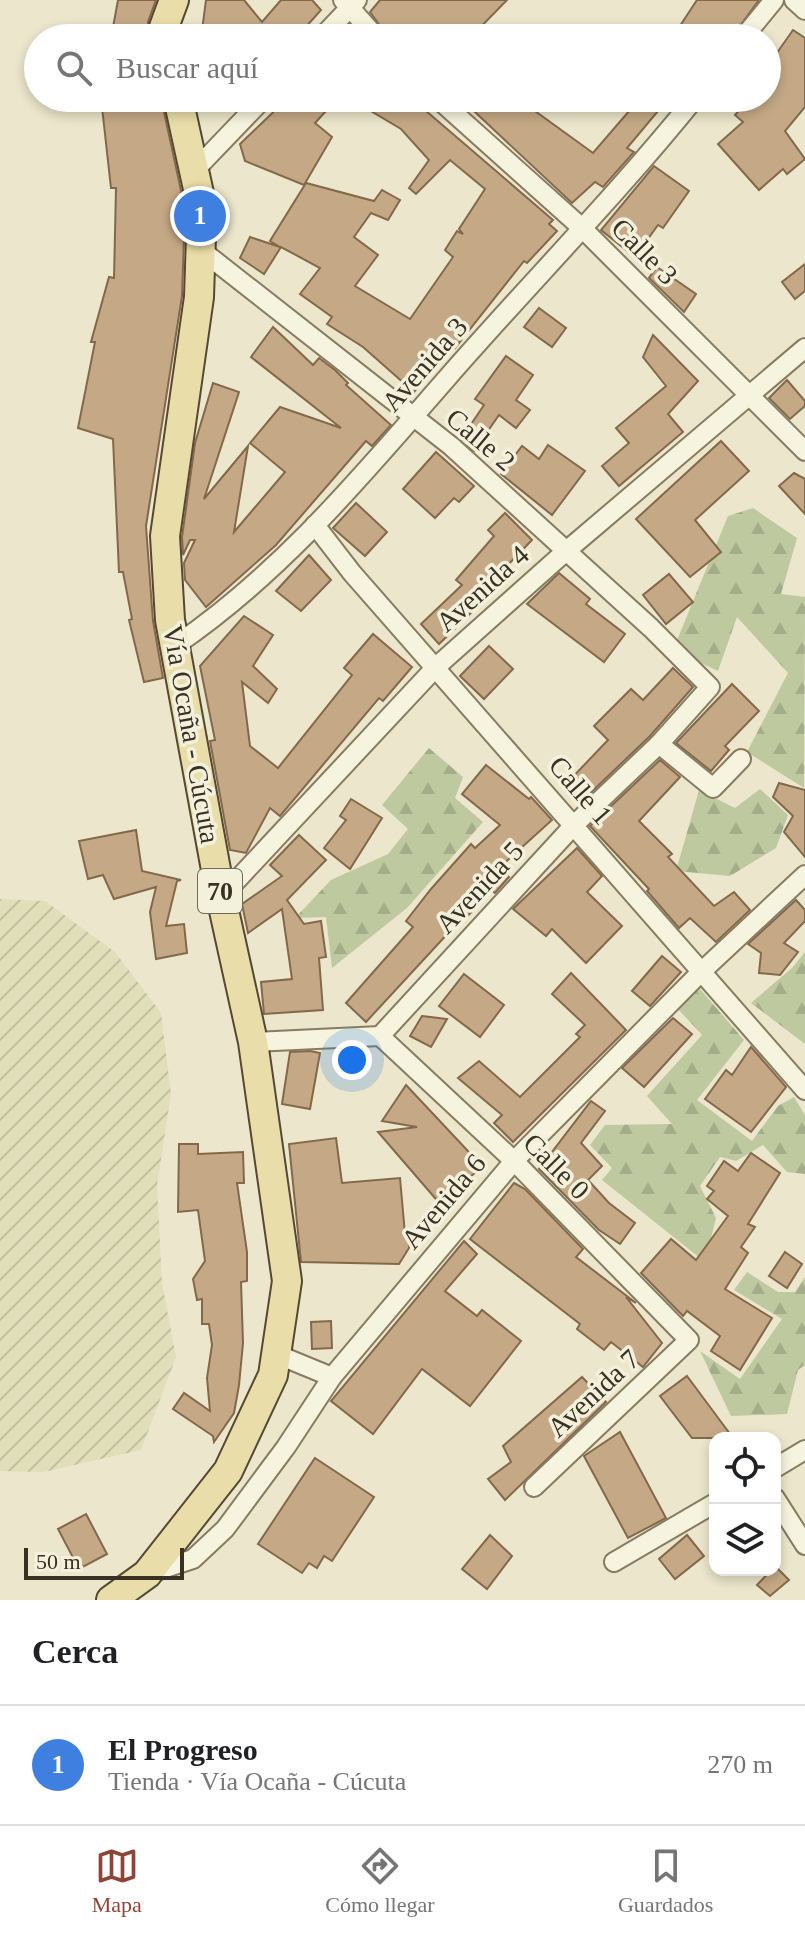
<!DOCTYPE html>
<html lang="es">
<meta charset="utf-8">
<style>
body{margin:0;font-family:"Times New Roman",serif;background:#f6f6f6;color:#202124}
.controls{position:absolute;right:24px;bottom:24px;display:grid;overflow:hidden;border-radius:16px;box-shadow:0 4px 12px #0003}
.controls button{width:72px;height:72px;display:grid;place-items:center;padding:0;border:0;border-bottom:2px solid #e0e0e0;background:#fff;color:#202124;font:40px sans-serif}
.scale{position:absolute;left:24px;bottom:20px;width:160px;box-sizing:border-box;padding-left:8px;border:4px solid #393123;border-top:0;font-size:22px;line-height:28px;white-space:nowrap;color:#393123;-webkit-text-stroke:6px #f3f0db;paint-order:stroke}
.you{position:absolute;left:352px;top:1060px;width:28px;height:28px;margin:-20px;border:6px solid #fff;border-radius:50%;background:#1a73e8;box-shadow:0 0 0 12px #1a73e833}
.badge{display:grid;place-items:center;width:52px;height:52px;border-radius:50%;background:#904337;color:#fff;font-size:26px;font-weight:700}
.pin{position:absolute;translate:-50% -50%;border:4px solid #fff;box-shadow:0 2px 8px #0006}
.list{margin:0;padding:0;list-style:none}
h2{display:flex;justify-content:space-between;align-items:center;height:104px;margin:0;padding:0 32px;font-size:34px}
h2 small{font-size:26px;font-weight:400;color:#757577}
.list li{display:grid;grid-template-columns:52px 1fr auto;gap:24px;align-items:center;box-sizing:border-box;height:120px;padding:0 32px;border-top:2px solid #e0e0e0}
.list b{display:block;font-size:30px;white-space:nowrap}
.list p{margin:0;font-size:26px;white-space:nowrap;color:#757577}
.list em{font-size:26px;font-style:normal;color:#757577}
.icon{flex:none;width:44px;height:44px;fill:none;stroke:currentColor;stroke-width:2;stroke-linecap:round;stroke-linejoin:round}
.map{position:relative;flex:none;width:805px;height:1600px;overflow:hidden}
.search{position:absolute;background:#fff;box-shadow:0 4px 12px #0003;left:24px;right:24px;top:24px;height:88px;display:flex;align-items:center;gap:20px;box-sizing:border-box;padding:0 28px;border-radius:44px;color:#757577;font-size:30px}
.sheet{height:224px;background:#fff}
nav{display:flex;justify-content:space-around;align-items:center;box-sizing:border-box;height:112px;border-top:2px solid #e0e0e0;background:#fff;font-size:22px;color:#757577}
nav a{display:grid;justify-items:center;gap:4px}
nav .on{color:#904337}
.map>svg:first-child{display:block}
.farmland{fill:url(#farmland-furrows)}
.forest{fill:url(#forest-firs)}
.building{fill:#c5a986;stroke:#836949;stroke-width:2}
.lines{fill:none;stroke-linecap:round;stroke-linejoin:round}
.street-casing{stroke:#877b61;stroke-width:22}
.primary-casing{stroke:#554935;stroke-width:32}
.street{stroke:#f6f3df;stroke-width:18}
.primary{stroke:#e9dea9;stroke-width:28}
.labels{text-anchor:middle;stroke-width:7;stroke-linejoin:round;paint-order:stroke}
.shield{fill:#f3f0db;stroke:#716a5a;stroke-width:2}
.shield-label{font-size:26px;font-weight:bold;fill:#393123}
.street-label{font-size:28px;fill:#393123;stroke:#f3f0db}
</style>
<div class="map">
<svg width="805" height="1600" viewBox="0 0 805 1600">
<defs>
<pattern id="farmland-furrows" width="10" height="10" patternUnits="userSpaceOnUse" patternTransform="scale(2)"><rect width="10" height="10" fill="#e0dfba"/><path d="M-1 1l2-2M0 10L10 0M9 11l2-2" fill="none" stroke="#c1c0a0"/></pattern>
<pattern id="forest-firs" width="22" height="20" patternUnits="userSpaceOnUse" patternTransform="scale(2)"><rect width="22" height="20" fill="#bec9a0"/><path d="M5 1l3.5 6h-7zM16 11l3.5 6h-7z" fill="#a4ad8a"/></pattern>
</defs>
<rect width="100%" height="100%" fill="#ebe6cc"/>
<!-- farmland -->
<path class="farmland" d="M0,899l45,2 70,51 46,61 10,81 -14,92 5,97 14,74 -35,93 -98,22 -43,-1z"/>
<!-- forest -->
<g class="forest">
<path d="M753,508l44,30 -16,56 24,3 -1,191 -57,-36 41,-79 -51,-56 -19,54 -45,-21 55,-134z"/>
<path d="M429,748l34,29 -8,21 28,24 -76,86 -75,60 -6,-51 -31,1 36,-38 57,-26 20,-25 -26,-24z"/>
<path d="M760,789l28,26 -12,33 -46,28 -54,-5 23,-81 36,18z"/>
<path d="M805,952v92l-54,-41 41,-35z"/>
<path d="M700,989l44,51 -47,60 55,41 26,-35 16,-9 11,18v59l-18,-2 -24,-27 -27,16 -16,-4 -20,29 16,32 -11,44 -103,-82 10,-12 -22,-23 15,-20 67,-1 -25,-28 55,-61 -24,-26z"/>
<path d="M747,1272l31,20h17l10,-15v88l-7,5 -11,44 -56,2 -31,-65 40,28 42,-60 -48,-29z"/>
</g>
<!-- building -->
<g class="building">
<path d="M118,0h38l-8,22 1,16h-38z"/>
<path d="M206,0h38l18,22 19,-22h31l9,10 -25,28h-95z"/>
<path d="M380,0h127l-37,38h-81l-19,-26z"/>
<path d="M697,0h62l-28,38h-59z"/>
<path d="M793,30l12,8v69l-20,24 20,28 -18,15 -4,-5 -24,21 -41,-46 25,-22 -8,-7 15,-17h17v-31z"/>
<path d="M101,98h60l24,111 -3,87 -36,230 7,95 10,57 -19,4 -15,-62 3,-1 -9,-47h-4l-6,-133 -35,-11 17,-86h-4l18,-65 5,1 2,-90h-5z"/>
<path d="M288,98h50l-23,25 17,14 -28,48 -59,-24 -5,-17z"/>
<path d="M349,98h62l142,122 -4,4 8,7 -30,32 -3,-2 -69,87 -4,-3 -37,47 -51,-45 -36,-23 5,-7 -32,-23 20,-26 -39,-21 -17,27 -24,-16 10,-21 30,10 -10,-6 36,-58 68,18 8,-11 18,10 -12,20 -17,-7 -17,24 24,18 -23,31 55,33 43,-62 -8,-7 12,-19 6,3 -4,-5 26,-40 -35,-29 -34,34 -7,-6 20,-28 -28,-31z"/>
<path d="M460,98h57l76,55 37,-43 -25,-12h64l-42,50 7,4 -31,35 -8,-5 -23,21z"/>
<path d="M654,166l35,25 -26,37 -5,-3 -23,32 -34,-27z"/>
<path d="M805,264v27l-10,8 -13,-17z"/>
<path d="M657,267l39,27 -12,18 -35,-34z"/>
<path d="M539,308l27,20 -14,19 -28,-20z"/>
<path d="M273,327l40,38 6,-7 16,12 13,13 -2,2 45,40 -19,21 -6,-5 -90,104 -70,62 -21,-27 -1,-17 11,-23h-5l-7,15 -1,-18 13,-94 18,-60 26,9 -35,107 44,-53 -14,86 51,-60 -35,-29 30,-36 61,21 -90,-71z"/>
<path d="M653,335l45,46 -30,33 15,18 -64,54 -17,-20 27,-23 -13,-15 50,-42 -23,-29z"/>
<path d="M506,356l27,19 -17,25 14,10 -14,18 -17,-13 -25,36 -13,-12 23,-34 -9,-6z"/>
<path d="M787,380l18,21v5l-15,13 -21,-21z"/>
<path d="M721,441l28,30 -54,49 26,32 -31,25 -54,-58z"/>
<path d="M548,445l37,26 -33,44 -51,-41 21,-28 17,13z"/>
<path d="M436,452l38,34 -15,16 -5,-4 -19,20 -32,-29z"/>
<path d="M794,473l11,6v35l-26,-28z"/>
<path d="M356,503l31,29 -22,24 -32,-28z"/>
<path d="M505,513l27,27 -34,35 4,3 -34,38 -29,28 -18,-20 41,-39 -6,-5 38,-44 -6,-6z"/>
<path d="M309,555l22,25 -30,31 -25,-20z"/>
<path d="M559,573l31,26 -4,5 39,30 -21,28 -77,-58z"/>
<path d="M669,574l24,28 -27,22 -23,-29z"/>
<path d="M244,616l29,19 -20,31 24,23 -9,14 -26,-21 8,64 28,22 74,-93 -8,-7 29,-34 39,33 -29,34 -4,-3 -99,118 -10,-8 -24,45 -16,-3 -20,-109 5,-1 -15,-74z"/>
<path d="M489,646l24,23 -29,30 -24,-23z"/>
<path d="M673,668l20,19 -43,49 -66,63 -17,-16 41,-43 -14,-14 37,-37 12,11z"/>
<path d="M732,684l27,27 -34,35 4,4 -18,21 -35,-28z"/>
<path d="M660,760l20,17 -41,44 33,33 -4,3 46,49 20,-14 16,18 -34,32 -26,-24 -11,10 -32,-37 2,-2 -59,-63z"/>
<path d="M486,765l43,34 2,-2 21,23 -53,48 10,9 -14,16 -4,-3 -26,29 -2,-2 -97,105 -20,-19 67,-76 -7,-6 25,-32 40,-45 4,4 25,-23 -38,-31z"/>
<path d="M779,783l26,7v67l-21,-25 9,-16 -20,-19z"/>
<path d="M351,799l31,19 -32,51 -26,-21 22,-28 -6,-4z"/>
<path d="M136,830l6,41 39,9 -4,1 -11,45 18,-2 3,29 -31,6 -6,-47 6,-25 -42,12 -11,-24 -15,4 -9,-38z"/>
<path d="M299,835l27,25 -39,40 17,24 17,-3 5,36 -7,1 4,52 -59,4 -3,-32 31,-3 -10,-70 -34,24 -6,-29 40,-28 -12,-11z"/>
<path d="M577,848l25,28 -15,16 35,34 -36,37 -34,-34 -6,7 -33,-27z"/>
<path d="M796,900l9,10v11l-21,22 14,9 -18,23 -21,-2 2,-20 -13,-9z"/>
<path d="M662,956l19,16 -31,34 -18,-15z"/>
<path d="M571,973l55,57 -113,112 -19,-19 8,-8 -44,-37 21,-17 41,36 60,-60 -4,-3 9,-9 -33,-31z"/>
<path d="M464,974l40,31 -24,32 -41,-31z"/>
<path d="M422,1016l25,3 -16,28 -21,-11z"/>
<path d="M673,1018l19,16 -48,53 -22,-19z"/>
<path d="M751,1047l35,40 -35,45 -46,-33 21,-29 6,5z"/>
<path d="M310,1051l10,2 -10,56 -28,-5 8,-52z"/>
<path d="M406,1085l76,81 -41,39 -63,-73 39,-5 -35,-6z"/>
<path d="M591,1101l14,10 -24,32 21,23 -14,14 21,23 26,20 -15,21 -21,-14 -60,-61z"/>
<path d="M336,1138l6,45 58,-5 5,56h6l-2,14 -10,16 -98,-2 -12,-118z"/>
<path d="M179,1144h19v10l45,-2 1,31h-7l10,69v29l-6,1 2,61 -4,42 -5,28 -20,29 -1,-6 -40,-27 11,-16 26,18 -3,-33 5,-33 -3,-21h-7v-25l-5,1 -4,-21 12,-18 -7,-51 -20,2z"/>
<path d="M751,1153l29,20 -32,51 7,3 -14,20 7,6 -23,36 47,29 -32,52 -29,-19 9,-15 -33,-25 -4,5 -42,-43 30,-34 25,21 32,-44 -21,-17 7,-8 -7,-5 17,-25 14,10z"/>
<path d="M514,1183l11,6 58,60 -7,8 60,46 -10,-6 36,46 -19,24 -32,-25 -7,8 -27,-21 3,-5 -110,-85z"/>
<path d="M464,1241l13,13 -32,37 32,25 5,-6 39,31 -51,65 -48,-37 -49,65 -42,-33z"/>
<path d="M785,1252l17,12 -15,24 -18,-12z"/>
<path d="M331,1321l1,27 -20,1 -1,-27z"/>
<path d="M687,1376l46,62h-41l-32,-42z"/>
<path d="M582,1377l24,25 -101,98 -17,-21 23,-17 -8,-16z"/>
<path d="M620,1432l46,86 -38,20 -44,-82z"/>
<path d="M315,1458l59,39 -42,64 -8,-5 -7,12 -8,-5 -7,10 -44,-29z"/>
<path d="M86,1514l21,40 -28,15 -21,-40z"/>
<path d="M490,1535l22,21 -25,33 -25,-20z"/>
<path d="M687,1535l17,21 -29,23 -16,-20z"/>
<path d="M775,1566l14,14 -19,16 -13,-11z"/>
</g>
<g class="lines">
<defs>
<g id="street">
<path d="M343,0l34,38"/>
<path d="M794,0l11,10"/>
<path d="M321,38l36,-38"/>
<path d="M743,38l31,-38"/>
<path d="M437,98l145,130 223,223"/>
<path d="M194,171l70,-73"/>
<path d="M201,250l250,196 200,182 59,59 -51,57 -85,81 -194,211 -127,6"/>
<path d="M315,525l37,48 453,517"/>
<path d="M176,645c107,-73 188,-172 272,-268 82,-94 169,-182 247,-279"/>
<path d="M659,744l54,44 28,-29"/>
<path d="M221,897l215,-230 129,-115 240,-204"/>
<path d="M380,1036l134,125 175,179 -155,147"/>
<path d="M276,1354l56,23"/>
<path d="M775,1468l30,-18"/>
<path d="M775,1498l30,47"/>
<path d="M614,1562l101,-59"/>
<path d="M150,1573l43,-14 32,-30 61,-82 46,-70 182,-216 186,-188 105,-98"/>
</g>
<g id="primary">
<path d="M166,38l-2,-11 10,-27"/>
<path d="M111,1600l36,-26 81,-103 45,-96 14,-94 -34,-239 -32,-145 -51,-277 -5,-84 34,-239 3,-90 -24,-109"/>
</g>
</defs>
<!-- street casing -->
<use href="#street" class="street-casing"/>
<!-- primary casing -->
<use href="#primary" class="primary-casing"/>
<!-- street -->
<use href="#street" class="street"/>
<!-- primary -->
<use href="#primary" class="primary"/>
</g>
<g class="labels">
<!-- shield labels -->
<rect class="shield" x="198" y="869" width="44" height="44" rx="6"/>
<g class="shield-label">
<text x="220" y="900">70</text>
</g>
<!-- street labels -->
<g class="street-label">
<text transform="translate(645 251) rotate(45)" y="10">Calle 3</text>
<text transform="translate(424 364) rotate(-49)" y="10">Avenida 3</text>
<text transform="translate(481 439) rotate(40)" y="10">Calle 2</text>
<text transform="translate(482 588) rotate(-42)" y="10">Avenida 4</text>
<text transform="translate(192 734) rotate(80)" y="10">Vía Ocaña - Cúcuta</text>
<text transform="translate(581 790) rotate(49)" y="10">Calle 1</text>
<text transform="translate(479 887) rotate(-47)" y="10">Avenida 5</text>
<text transform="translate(557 1166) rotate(45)" y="10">Calle 0</text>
<text transform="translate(443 1201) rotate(-50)" y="10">Avenida 6</text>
<text transform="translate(593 1393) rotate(-43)" y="10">Avenida 7</text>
</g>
</g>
</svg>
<div class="controls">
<button><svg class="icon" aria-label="locate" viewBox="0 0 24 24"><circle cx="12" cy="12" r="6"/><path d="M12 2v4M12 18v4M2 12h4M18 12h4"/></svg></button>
<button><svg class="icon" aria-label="layers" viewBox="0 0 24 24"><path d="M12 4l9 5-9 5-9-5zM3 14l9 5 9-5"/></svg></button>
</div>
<div class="scale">50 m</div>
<div class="you"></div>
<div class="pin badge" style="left:200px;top:216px;background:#3f7fe0">1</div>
<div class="search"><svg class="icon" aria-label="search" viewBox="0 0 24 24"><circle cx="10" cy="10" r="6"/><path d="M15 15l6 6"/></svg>Buscar aquí</div>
</div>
<section class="sheet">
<h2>Cerca<small></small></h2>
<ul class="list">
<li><span class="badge" style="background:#3f7fe0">1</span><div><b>El Progreso</b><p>Tienda · Vía Ocaña - Cúcuta</p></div><em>270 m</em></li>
</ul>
</section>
<nav>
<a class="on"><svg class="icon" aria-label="map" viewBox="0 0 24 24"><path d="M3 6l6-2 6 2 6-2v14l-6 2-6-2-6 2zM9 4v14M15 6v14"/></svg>Mapa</a>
<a><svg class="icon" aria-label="directions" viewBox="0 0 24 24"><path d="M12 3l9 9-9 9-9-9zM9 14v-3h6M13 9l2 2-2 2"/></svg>Cómo llegar</a>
<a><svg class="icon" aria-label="saved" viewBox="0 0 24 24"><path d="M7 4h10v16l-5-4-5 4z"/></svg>Guardados</a>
</nav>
